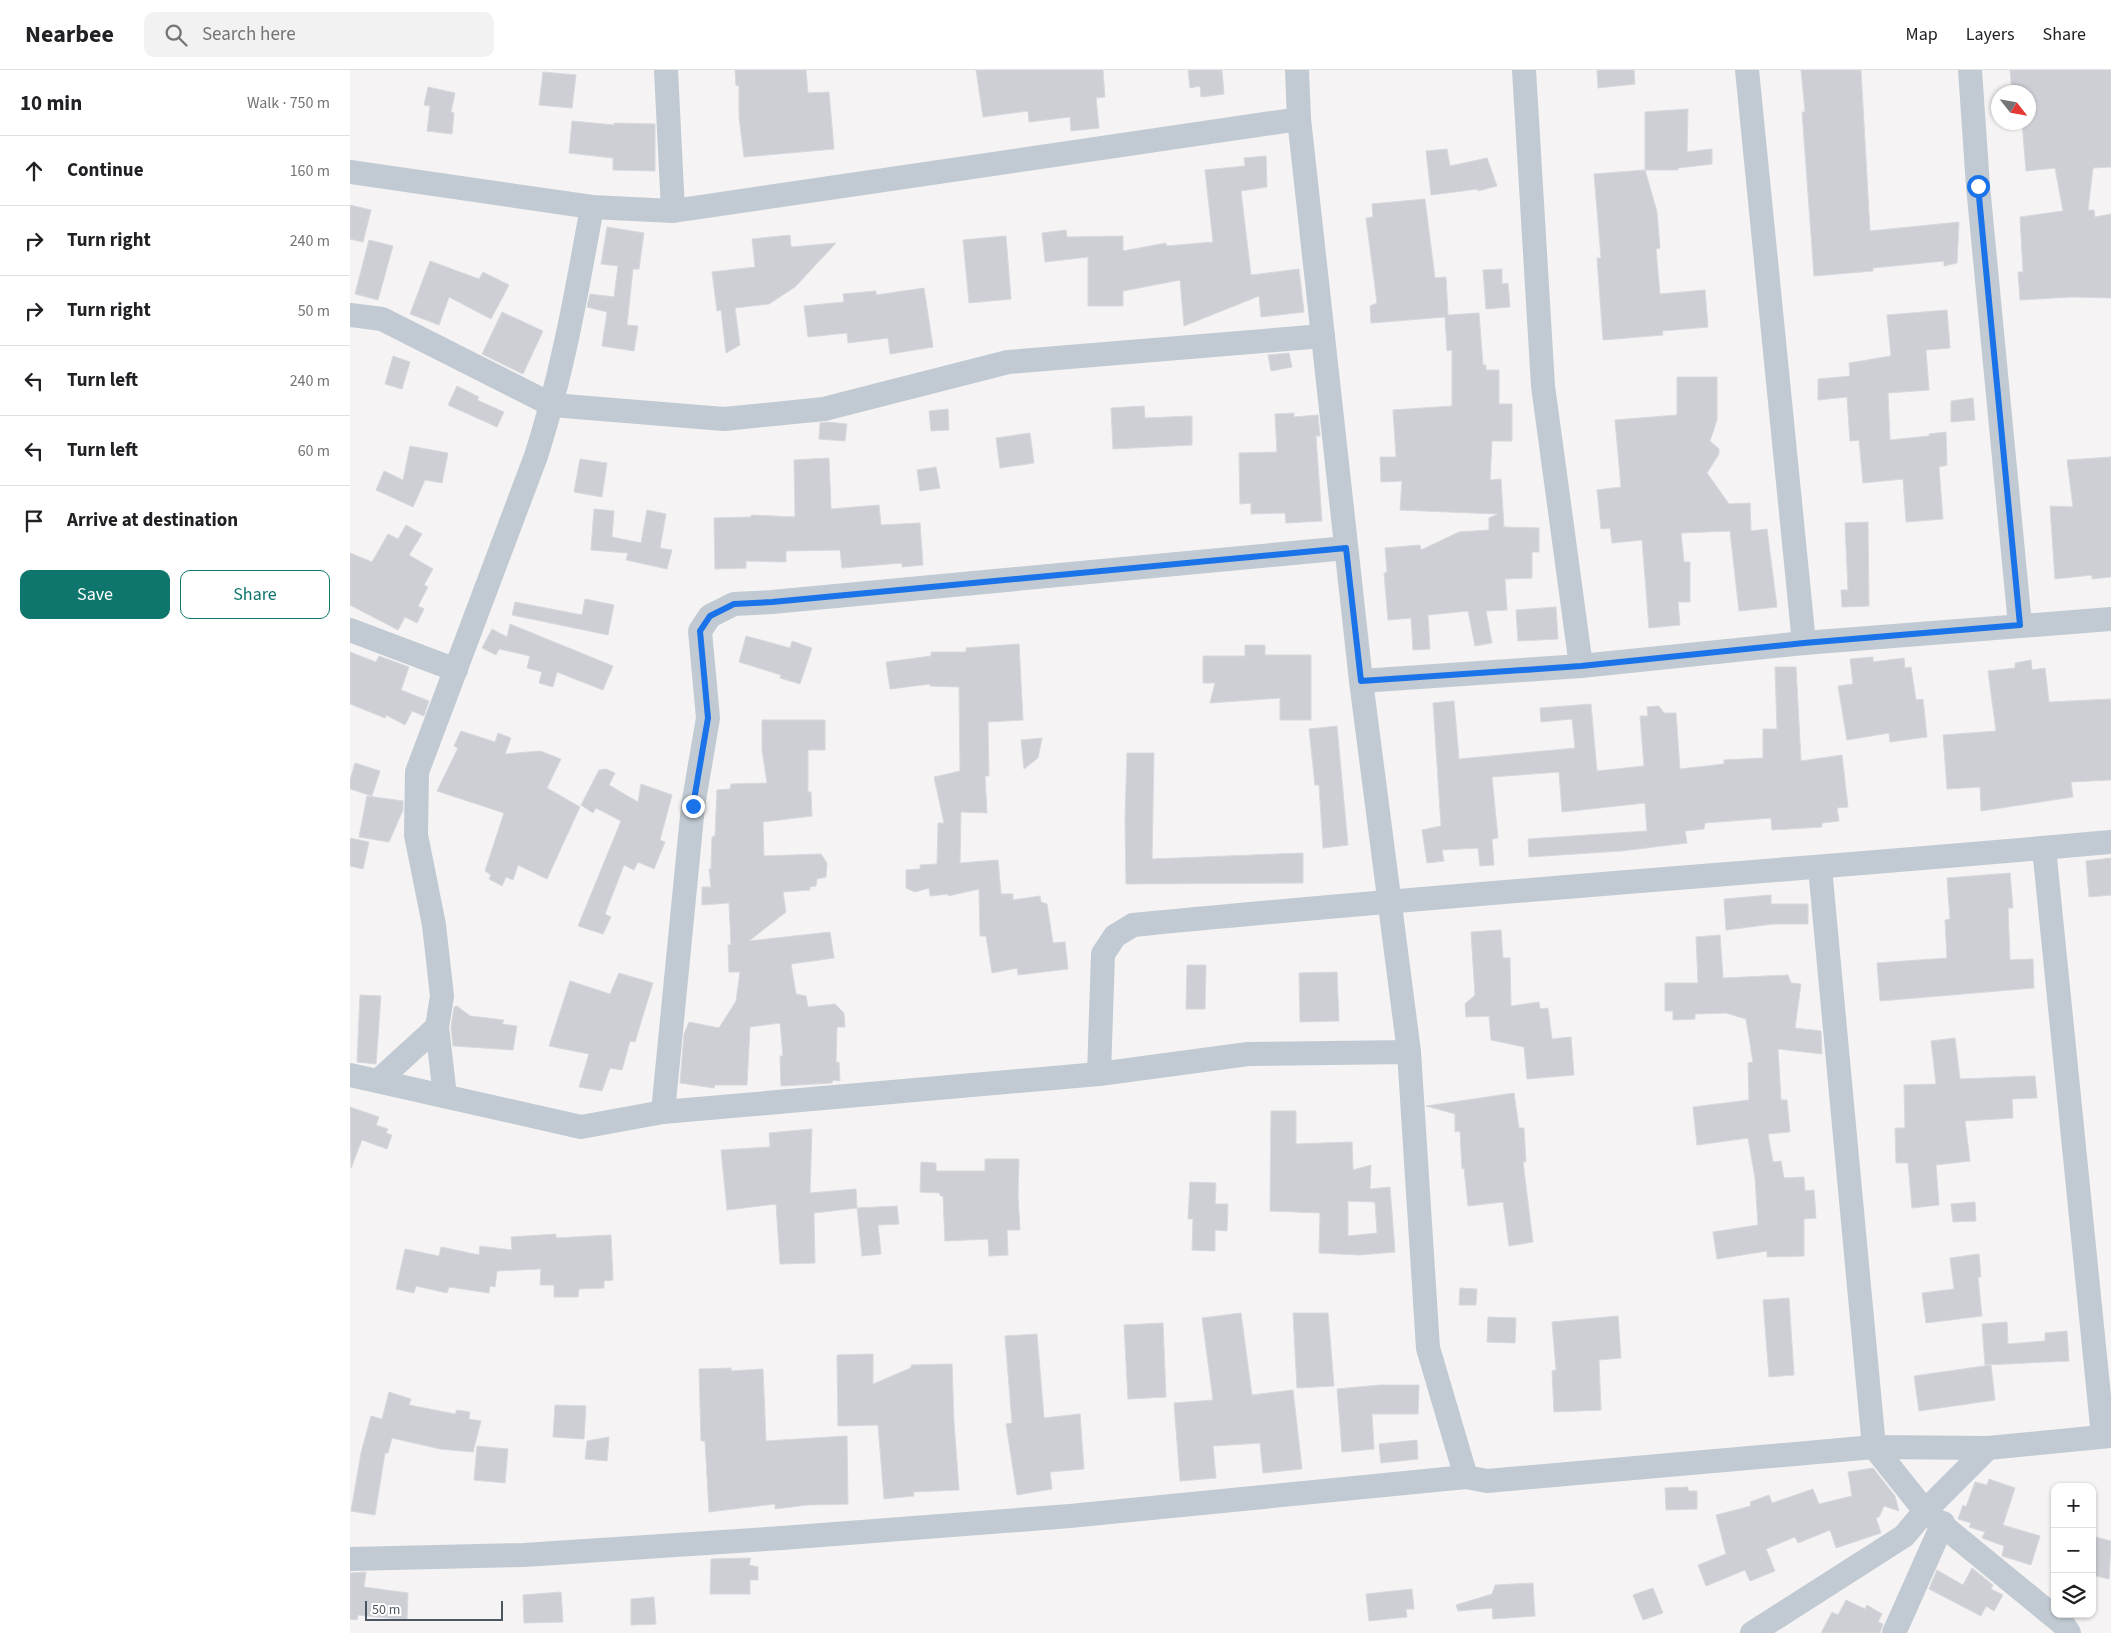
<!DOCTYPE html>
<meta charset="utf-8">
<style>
body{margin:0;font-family:"Source Sans 3",sans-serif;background:#f2f2f2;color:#202124}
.controls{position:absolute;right:15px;bottom:15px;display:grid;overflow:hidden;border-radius:10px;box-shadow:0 1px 4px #0004}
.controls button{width:45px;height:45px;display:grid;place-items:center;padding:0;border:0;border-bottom:1px solid #e0e0e0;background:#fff;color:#202124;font:25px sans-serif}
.compass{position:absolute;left:1641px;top:15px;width:45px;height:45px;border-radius:50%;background:#fff;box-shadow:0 1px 4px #0004;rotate:121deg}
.scale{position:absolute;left:15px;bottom:12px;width:138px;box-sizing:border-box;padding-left:5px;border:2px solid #4a5661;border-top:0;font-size:14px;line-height:18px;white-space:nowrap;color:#4a5661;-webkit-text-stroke:4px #fff;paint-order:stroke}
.stop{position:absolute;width:15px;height:15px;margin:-11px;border:4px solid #1a73e8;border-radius:50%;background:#fff}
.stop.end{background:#1a73e8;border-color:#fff;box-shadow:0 1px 5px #0008}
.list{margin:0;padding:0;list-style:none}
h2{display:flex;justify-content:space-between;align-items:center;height:65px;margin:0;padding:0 20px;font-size:21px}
h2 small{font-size:16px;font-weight:400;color:#757577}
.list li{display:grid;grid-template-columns:32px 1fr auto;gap:15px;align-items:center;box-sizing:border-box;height:70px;padding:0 20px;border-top:1px solid #e0e0e0}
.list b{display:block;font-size:19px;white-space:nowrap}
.list em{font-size:16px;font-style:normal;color:#757577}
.actions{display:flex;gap:10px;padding:15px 20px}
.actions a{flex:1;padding:11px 0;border:1px solid #0f766e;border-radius:10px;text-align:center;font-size:18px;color:#0f766e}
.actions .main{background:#0f766e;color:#fff}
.icon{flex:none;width:28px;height:28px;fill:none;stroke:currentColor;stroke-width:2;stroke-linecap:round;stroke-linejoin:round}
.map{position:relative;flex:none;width:1761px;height:1563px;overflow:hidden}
header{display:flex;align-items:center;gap:30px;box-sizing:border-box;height:70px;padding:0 25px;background:#fff;border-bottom:1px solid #e0e0e0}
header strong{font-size:24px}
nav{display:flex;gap:28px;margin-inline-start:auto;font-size:18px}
.search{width:350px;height:45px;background:#f2f2f2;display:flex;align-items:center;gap:12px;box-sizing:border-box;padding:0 18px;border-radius:10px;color:#757577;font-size:19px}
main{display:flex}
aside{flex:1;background:#fff}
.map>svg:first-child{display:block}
.building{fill:#cdcfd5;stroke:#d7d9de;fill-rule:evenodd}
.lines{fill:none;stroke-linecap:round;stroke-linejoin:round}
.minor{stroke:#c1cad2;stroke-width:24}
.route{stroke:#1a73e8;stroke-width:6}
</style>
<header>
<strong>Nearbee</strong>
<div class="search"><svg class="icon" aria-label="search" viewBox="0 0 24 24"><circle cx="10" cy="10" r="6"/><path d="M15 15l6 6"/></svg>Search here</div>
<nav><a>Map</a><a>Layers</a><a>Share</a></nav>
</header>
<main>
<aside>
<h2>10 min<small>Walk · 750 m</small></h2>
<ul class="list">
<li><svg class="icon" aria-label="ahead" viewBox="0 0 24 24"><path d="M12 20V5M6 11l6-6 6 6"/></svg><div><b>Continue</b></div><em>160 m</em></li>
<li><svg class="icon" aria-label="right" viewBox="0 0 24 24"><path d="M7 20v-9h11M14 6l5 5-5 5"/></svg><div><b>Turn right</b></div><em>240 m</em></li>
<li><svg class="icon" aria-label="right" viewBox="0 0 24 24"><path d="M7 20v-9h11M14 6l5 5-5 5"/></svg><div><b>Turn right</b></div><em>50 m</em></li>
<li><svg class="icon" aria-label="left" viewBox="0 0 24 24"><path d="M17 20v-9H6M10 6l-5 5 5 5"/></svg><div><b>Turn left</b></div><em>240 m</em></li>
<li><svg class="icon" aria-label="left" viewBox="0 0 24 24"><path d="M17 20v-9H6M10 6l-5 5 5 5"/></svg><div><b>Turn left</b></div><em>60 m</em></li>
<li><svg class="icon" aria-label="arrive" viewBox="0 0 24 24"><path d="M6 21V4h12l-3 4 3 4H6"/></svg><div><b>Arrive at destination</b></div></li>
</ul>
<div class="actions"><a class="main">Save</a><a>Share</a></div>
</aside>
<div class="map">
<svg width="1761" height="1563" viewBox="0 0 1761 1563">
<rect width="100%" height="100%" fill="#f5f3f3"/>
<!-- building -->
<g class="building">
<path d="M385,0h71l2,23 21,-1 5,57 -90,8 -5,-40v-32l-3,1z"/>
<path d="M626,0h127l2,27 -9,1 3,30 -28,3 -1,-14 -41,5 -1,-11 -45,6z"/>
<path d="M838,0h34l2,24 -23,3 -1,-11 -10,2z"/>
<path d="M1247,0h37l1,14 -37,4z"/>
<path d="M1451,0h60l9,161 89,-9 -2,41 -13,3v-5l-71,7v3l-59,5 -12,-164h3z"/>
<path d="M1660,0h101v97l-18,1 -5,42h6l1,7 16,-3v84l-38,-1 -53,3 -2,-28h5l-3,-55 43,-6 -8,-43 -29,3 -4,-49h6v-30h-16z"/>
<path d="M193,2l33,3 -4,33 -33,-3z"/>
<path d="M78,17l27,6 -4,19 3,1 -2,21 -25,-3 3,-25 -6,-1z"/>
<path d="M1338,39l-1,43 25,-3v15l-34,4v2h-33v-58z"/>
<path d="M222,51l42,4v-2l41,1v47l-42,-1v-12l-44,-5z"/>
<path d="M1097,79l3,17 37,-8 10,28 -19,5v-2l-47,6 -5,-44z"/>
<path d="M916,86l1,31 -26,4 10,84 48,-6 5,43 -43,5 -2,-21 -75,30 -4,-46 -57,11v15h-35v-49l-43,5 -3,-29 24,-3 1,7 56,-1v15l43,-8v3l47,-4 -8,-72 40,-4 -1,-8z"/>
<path d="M1295,100l12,42 3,36 -4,1 4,45 45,-4 3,37 -46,4 1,4 -60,5 -6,-82h4l-7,-84z"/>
<path d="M1075,129l10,79 11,-1 2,38 31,-2 4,52h3v5h13v34h13v37h-20l-2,39 11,-1 3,48 35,1v24h-7v26l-27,1 2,31 -21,1 6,32 -17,3 -7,-35 -40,4 2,34 -17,1 -2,-32 -23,2 -4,-47 3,-1 -2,-24 35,-3 1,5 38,-18 30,-2v-12l9,-4 -98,-4 2,-29 -21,1 -1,-25h16l-3,-47 59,-4v-56l-5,1 -2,-34 -74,6 -1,-17 7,-3 -11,-85 7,-1 -1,-13z"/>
<path d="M0,135l21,5 -8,32 -13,-3z"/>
<path d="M257,157l37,6 -5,36h-6l-6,56 11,1 -4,25 -32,-5 5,-34 -20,-5 3,-13 24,3 4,-31 -17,-2z"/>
<path d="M440,165l1,12 45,-4 -41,44 -26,17 -34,4 5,37 -14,8 -5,-43 -4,1 -5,-39 43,-5 -3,-28z"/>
<path d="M656,166l5,63 -42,4 -6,-63z"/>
<path d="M19,170l24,6 -15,54 -23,-6z"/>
<path d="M80,191l49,18 4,-7 26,13 -18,34 -42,-22 -10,28 -29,-11z"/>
<path d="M1152,199v15l6,-1 2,24 -24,2 -3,-39z"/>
<path d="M574,218l9,59 -43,7 -2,-16 -40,5 -1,-10 -39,4 -4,-31 40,-4 -1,-8 33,-3v4z"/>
<path d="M1597,240l3,38 -24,2 3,40 -41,3 2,47 39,-4v-2l17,-2 1,33 -8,2 4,52 -37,3 -3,-43 -40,4 -4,-43 -9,1 -3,-44 -29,3v-21l32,-3 -1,-13 42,-7 -4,-41z"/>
<path d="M152,242l41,19 -20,43 -41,-20z"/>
<path d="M939,283l3,14 -21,4 -3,-16z"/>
<path d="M43,286l17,6 -8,27 -17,-5z"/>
<path d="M1327,307h40v43l-7,21 9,8v5l-12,19 22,31 21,-1 1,28 16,-2 10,78 -38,4 -9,-80 -49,2 3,29h6v40h-12l2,23 -31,3 -7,-88 -30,3 -2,-15 -9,1 -4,-39 24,-3 -6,-67 62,-5z"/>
<path d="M107,316l22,11 -2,3 27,12 -7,15 -49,-22z"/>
<path d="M1623,328l2,22 -24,2v-21z"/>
<path d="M794,336l1,12 47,-2v29l-79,4 -2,-41z"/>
<path d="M598,339l1,21 -18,1 -2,-20z"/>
<path d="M944,343v4l24,-2 2,21h-4l6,85 -36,2 -1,-10 -34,1v-11l-11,1 -1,-51 38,-1 -2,-38z"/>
<path d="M477,352l20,2 -2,17 -26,-2 1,-16z"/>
<path d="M680,363l4,30 -34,5 -4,-30z"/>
<path d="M60,376l38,7 -6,30 -17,-3 -12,27 -37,-17 8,-19 19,9z"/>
<path d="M1761,387v120l-19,2v-4l-37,4 -5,-73 23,1 -6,-47z"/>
<path d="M479,388l2,51 48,-4 2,20 39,-2 3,42 -21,2v-4l-60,5 -2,-18 -54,1v11l-40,-1v7l-31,1 -1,-51 37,-1v-2l44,2 -1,-57z"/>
<path d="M230,389l27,4 -5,34 -28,-5z"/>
<path d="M586,397l4,21 -20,3 -3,-21z"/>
<path d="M244,439l20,2 -2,26 29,6 6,-33 19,4 -6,34 12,2 -5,19 -41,-9 2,-7 -37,-3z"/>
<path d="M1518,452l1,84 -27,1 -1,-17h7l-3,-67z"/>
<path d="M56,455l16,9 -13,21 24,14 -9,16 4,2 -10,19 6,3 -7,14 -12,-6 -7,13 -48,-25v-52l22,9 16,-28 10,5z"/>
<path d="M235,529l29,6 -6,30 -96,-20 3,-13 67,13z"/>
<path d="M1206,537l2,32 -40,2 -2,-31z"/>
<path d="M160,554l103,42 -10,24 -46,-18 -4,15 -14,-4 3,-11 -15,-4 3,-12 -31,-7 -3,6 -14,-7 10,-19 15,8z"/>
<path d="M396,566l44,12 2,-7 20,7 -12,36 -20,-6 1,-3 -42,-13z"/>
<path d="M669,574l4,76 -35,2 1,54h-4l2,37 -26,-1 -1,51 38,-3 3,34h12v6l27,-4 1,6 6,2 6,39 12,-1 3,27 -50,6 -1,-7 -25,5 -6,-37h-6l-1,-47 -31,7v-2l-18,2 -1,-8 -14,4 -9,-4v-18l14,-1v-4l17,-1 1,-41h6l-10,-46 26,-6 -1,-84 -29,-1v-2l-40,5 -4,-27 45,-6v-4h35v-4z"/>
<path d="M895,575h20v10h46v65h-31v-22l-70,5 5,-20h-12v-27h42z"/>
<path d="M0,582l26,10 3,-6 30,11 -8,23 28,11 -5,15 -12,-5 -7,14 -19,-10 -1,3 -35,-14z"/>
<path d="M1523,587v5l31,-4 1,10 6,-1 5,33 7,-1 4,38 -37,5 -1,-9 -42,7 -9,-54 15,-2 -3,-25z"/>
<path d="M1681,590l1,10 13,-2 4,34 62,-3v81l-40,2 2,15 -92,14 -1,-24 -33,2 -4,-54 53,-4 -8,-60 27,-3v-5z"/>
<path d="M1425,597h21l5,94 41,-6 6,52 -11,1 2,13 -17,2v4l-50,3 -1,-12 -66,5 -1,6 -19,2 2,12 -66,8 -92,6 -1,-18 119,-8 -2,-28 -83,9 -3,-40 -67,5 6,61 -6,1 2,26 -14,1 -2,-18 -36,2 2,11 -17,2 -5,-33 19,-4 -8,-123 21,-2 5,58 116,-11 -3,-29 -31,3 -1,-14 51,-4 6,67 47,-5 -4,-50h8l-1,-9 12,-1 5,7h12l4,56 44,-5v-4l39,-2v-29h14z"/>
<path d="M412,650h63v30h-17v42h3l1,24 -49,6 1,34 57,-2 6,9 -1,14 -9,2 -1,7 -6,1v3l-27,2 3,20 -37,29 81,-9 4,26 -43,6 5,30 10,2 2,11 27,-3 9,9 1,14h-8l-1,35h3l1,19 -7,-1 -1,3 -51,3 -1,-30h3l-3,-33 -30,4 -3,58h-32l-1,3 -34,-5 4,-49 5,-12 30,6 17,-27 4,-29h-11l-1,-27h3l-2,-42 -27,2v-18h9l-2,-18h2l1,-32 3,-1 2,-46 13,-1 1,-5 36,-1 -5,-33z"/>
<path d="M987,656l11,119 -25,3 -4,-63h-4l-6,-56z"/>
<path d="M111,661l34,11 3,-9 13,5 -6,16 35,-3 21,8 -14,29 33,19 -33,72 -29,-14 -5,15 -7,-3 -4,9 -13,-7 2,-4 -6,-4 19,-58 -67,-22 21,-43 -4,-2z"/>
<path d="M692,668l-4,20 -14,11 -3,-29z"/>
<path d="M777,683h27l-2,106 151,-6v30l-177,1 -1,-65z"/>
<path d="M5,693l25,8 -8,25 -22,-7v-9z"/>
<path d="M256,699l9,4 -6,12 29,17 3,-18 31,11 -12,45 5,2 -11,27 -16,-7 -4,8 -10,-5 -19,49 6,3 -8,17 -25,-8 43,-105 -25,-13 -3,5 -12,-8 18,-35z"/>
<path d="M17,726l36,5v9l-14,32 -30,-5z"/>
<path d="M0,768l19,4 -6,27 -13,-3z"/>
<path d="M1761,788v37l-22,2 -3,-36z"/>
<path d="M1660,803l3,35h-5l2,52 23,-1 1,29 -154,13 -3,-38 70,-5 -2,-38 5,-1 -3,-41z"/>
<path d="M1421,825v9h37v20h-35l-47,6 -2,-31z"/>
<path d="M1151,860l2,28h7l1,48 28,-4 1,7 8,-1 4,31 19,-2 3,38 -47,4 -3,-32 -33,-7 -2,-24 -23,1 -1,-13 10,-9 -4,-63z"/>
<path d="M1370,865l3,43 65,-3 3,8 10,1 -6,44 26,3 1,23 -44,-5 3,51h6l3,32 -22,2 5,28 8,-1 3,17 20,-1 1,14 9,-1 2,28 -12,1v37l-37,1v-6l-50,8 -4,-27 45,-7 -3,-47 -7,-40 -51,7 -4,-38 56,-7 -1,-37 5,-1 -7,-43 -20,-6 -31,1v5l-22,1v-9h-8v-28h33l-2,-46z"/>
<path d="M837,895h19l-1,44h-19z"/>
<path d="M987,902l2,49 -39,1 -1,-49z"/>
<path d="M269,903l34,10 -18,59 -5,-1 -8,29 -12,-2 -8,23 -23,-4 10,-33 -40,-8 21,-65 40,13z"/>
<path d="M10,925l21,1 -5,68 -19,-2z"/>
<path d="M107,936l13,10 34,4 -2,4 15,2 -4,24 -60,-4 -2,-19 3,-20z"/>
<path d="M1605,968l5,41 75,-3 2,22 -25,1 1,19 -48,3 5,40 -34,4 3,40 -27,3 -4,-45h-12l-1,-35h10l-1,-43 32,-1 -5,-43z"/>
<path d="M1164,1023l5,35h5l2,34h-3l10,80 -24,4 -6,-44 -35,4 -4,-38 -2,1 -2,-38 -5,1v-18l-29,-8z"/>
<path d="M0,1037l29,10 -3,8 12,4 -2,4 6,2 -5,14 -25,-9 -11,28z"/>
<path d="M921,1041h25v33l56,-2 1,28 18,-5 -1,24 20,-2 5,65 -36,3 -40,-2 1,-40 -50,-2zM998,1131l27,1 2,31 -29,3z"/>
<path d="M462,1059l-2,64 46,-4 1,19 -43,5 1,50 -35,1 -4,-60 -49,6 -6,-60 49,-3 -1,-14z"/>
<path d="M635,1089h34l-1,36 2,35h-13l1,25 -19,1 -1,-17 -43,2 -2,-45h-3v-3l-20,-1 1,-30 15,1v8h49z"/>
<path d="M840,1112l26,1 -1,21h13l-1,27 -12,-1v21l-23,-1 1,-31h-5z"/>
<path d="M1625,1132l1,19 -23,1 -2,-18z"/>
<path d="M547,1136l2,18 -21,1 3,29 -19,2 -5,-48z"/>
<path d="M206,1164v4l55,-3 2,45 -9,1v7l-25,1 -1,8h-24v-12h-14l1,-16 -44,2 -2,16 -5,-1 -1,7 -40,-6 -2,6 -31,-7 -2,7 -18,-4 9,-40 34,7 2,-9 38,8 1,-9 32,4 -1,-13z"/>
<path d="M1629,1184l2,23h-3l4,39 -56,7 -4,-30 32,-4 -4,-31z"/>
<path d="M1110,1218l17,1 -1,16h-17z"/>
<path d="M1439,1228l5,77 -25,2 -6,-77z"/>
<path d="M891,1243l11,82 41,-5 9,79 -39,4 -3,-30 -47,3 3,32 -36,3 -6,-78 39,-3 -11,-82z"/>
<path d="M943,1243h35l6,73 -37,2z"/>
<path d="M1268,1246l3,42 -22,2 2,50 -47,2 -2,-41 4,-1 -4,-48z"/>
<path d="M1138,1247l28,1 -1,25 -28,-1z"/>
<path d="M1657,1252l1,22 37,-3v-8l22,-2 2,30 -84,4 -3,-41z"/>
<path d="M813,1253l3,74 -38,2 -4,-74z"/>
<path d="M687,1264l7,84 36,-4 4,55 -34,3 2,17 -35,6 -11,-71 6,-1 -7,-87z"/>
<path d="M523,1284v30l38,-16v-3l41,-1 2,58 5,68 -46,2 1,4 -30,3 -6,-74 -40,1 -1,-71z"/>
<path d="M1641,1295l4,35 -76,11 -5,-35z"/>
<path d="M381,1298v3l32,-2 3,72 81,-5 1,68 -41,1 -32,4v-5l-66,8 -4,-71h-4l-2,-72z"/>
<path d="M1030,1315h39l-1,29h-46l2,35 -32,3 -5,-63z"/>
<path d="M39,1322l22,7 -2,6 46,9 2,-4 13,2 -1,7 12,2 -8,31 -33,-3 -48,-11 -4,15h-3l-10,62 -24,-4 10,-58 10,-37 11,3z"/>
<path d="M205,1335l31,1 -2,33 -31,-2z"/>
<path d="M259,1367l-2,24 -22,-2 2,-18z"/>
<path d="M1067,1370l1,19 -37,4 -2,-19z"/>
<path d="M127,1376l31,3 -3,34 -31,-3z"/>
<path d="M1523,1398l22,28 4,15 -15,-5 -5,11 -3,1 5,15 -45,15 -6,-18 -32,13 -3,-6 -29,12 9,22 -25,10 -5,-11 -39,16 -8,-21 28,-11 -10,-39 35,-9 -1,-4 19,-7 3,8 41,-14 6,15 33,-8 -4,-24z"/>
<path d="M1639,1409l26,9 -12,37 37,11 -9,29 -29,-9 2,-10 -22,-8 3,-6 -16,-5 2,-4 -13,-4 5,-14 3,2 9,-25 12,3z"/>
<path d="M1338,1417v4h9v18l-31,1 -1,-22z"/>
<path d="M1742,1466l19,5 -2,38 -17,-4z"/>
<path d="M401,1488l-2,7 9,2v13h-8v14h-40l1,-35z"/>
<path d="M1622,1498l21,17 -2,4 12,6 -9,16 -8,-5 -5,10 -52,-27 8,-19 26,15z"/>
<path d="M16,1502l-2,15 44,6 -1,27 -49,-5 -1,5 -7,-1v-46z"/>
<path d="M1183,1513l2,33 -42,3 -1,-11 -34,3 -2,-6 36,-11 3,-9z"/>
<path d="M1303,1518l10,25 -20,7 -10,-25z"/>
<path d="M1062,1519l2,20h-8l1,8 -38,4 -3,-27z"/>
<path d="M211,1522l2,30 -39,1 -1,-28z"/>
<path d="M304,1527l2,27 -25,1v-26z"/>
<path d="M1496,1530l19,9 2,-4 15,9 -4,8 5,2 -3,9h-59l11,-21 6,3z"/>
</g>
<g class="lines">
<!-- minor -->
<g class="minor">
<path d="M316,0l7,141"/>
<path d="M947,0l2,49 62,562 48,371"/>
<path d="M1174,0l19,316 38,280"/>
<path d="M1397,0l57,573"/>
<path d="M1620,0l8,116 42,439"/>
<path d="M0,102l242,35 81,4 626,-92"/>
<path d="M0,245l32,4 170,86 172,14 100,-10 184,-47 315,-26"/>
<path d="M0,560l106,40"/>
<path d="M1011,611l220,-15 223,-23 307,-24"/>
<path d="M1694,778l59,588"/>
<path d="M1470,798l54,579 51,64 138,113 6,9"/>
<path d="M749,1004l4,-120 12,-18 18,-11c326,-32 652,-54 978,-83"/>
<path d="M0,1005l231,52 82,-15 436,-38 149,-20 161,-2 19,296 38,129 21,4 387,-34 114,1"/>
<path d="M29,1010l58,-53"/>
<path d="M95,1026l-8,-69 5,-31 -8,-71 -18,-90 1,-63 119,-316c26,-81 41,-165 56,-249"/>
<path d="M313,1042l30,-306 15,-88 -8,-87 10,-15 24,-12 38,-2 574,-54"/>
<path d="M0,1489l174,-4 258,-17 288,-22 396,-39"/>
<path d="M1402,1563l152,-97 21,-25 63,-63 123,-12"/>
<path d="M1544,1563l49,-110"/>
</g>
</g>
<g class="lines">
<!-- route -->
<path class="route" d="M343,736l15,-88 -8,-87 10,-15 24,-12 38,-2 574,-54 15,133 220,-15 223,-23 216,-18 -42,-439"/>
</g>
</svg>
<div class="controls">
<button>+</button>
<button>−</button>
<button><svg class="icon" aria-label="layers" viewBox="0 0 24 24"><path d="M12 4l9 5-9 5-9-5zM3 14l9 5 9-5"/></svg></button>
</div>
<svg class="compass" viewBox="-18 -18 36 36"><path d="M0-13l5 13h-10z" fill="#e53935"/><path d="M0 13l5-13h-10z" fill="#757577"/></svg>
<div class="scale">50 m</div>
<div class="stop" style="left:1628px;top:116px"></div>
<div class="stop end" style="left:343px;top:736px"></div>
</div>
</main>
